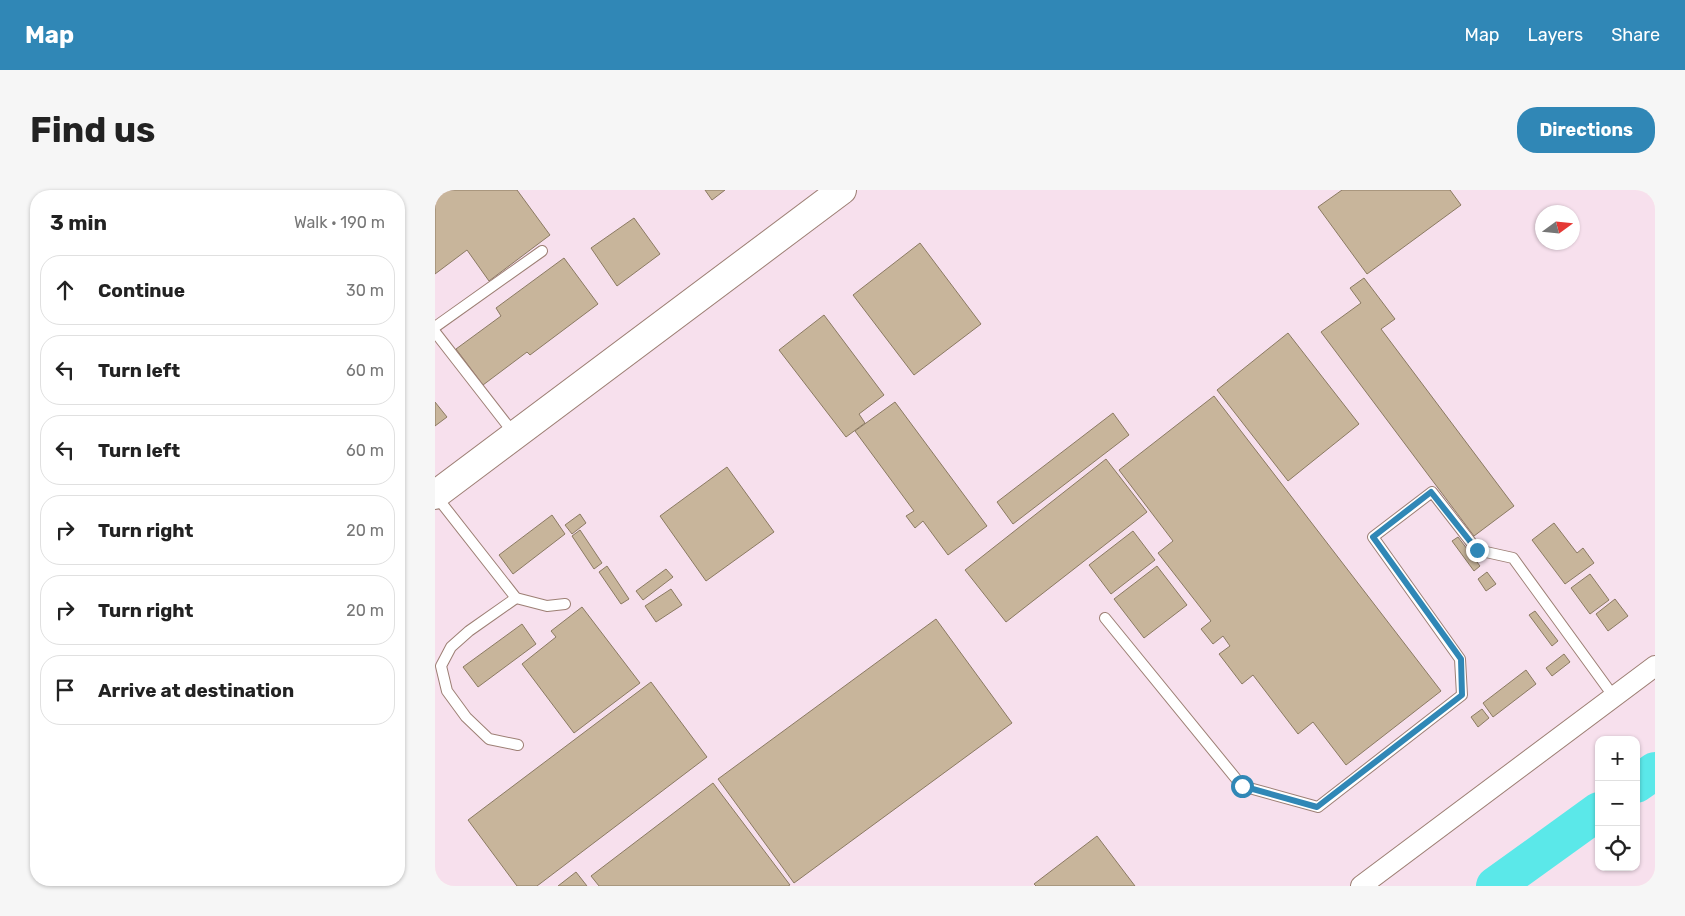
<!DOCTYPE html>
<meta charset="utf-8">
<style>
body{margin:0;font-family:Rubik,sans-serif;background:#f6f6f6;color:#222}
.controls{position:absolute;right:15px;bottom:15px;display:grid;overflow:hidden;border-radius:10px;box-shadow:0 1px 4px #0004}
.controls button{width:45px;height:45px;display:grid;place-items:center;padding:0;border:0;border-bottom:1px solid #e0e0e0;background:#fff;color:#222;font:25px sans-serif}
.compass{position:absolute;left:1100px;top:15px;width:45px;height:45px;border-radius:50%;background:#fff;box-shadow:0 1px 4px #0004;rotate:75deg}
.stop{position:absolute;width:15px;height:15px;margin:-11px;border:4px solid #3087b6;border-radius:50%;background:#fff}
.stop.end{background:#3087b6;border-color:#fff;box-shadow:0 1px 5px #0008}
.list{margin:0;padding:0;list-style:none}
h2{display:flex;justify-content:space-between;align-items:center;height:65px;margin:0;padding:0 20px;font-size:21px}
h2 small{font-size:16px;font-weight:400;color:#767676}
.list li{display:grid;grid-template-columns:32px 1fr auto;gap:15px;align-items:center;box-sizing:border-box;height:70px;margin:0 10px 10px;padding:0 10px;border:1px solid #e0e0e0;border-radius:20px}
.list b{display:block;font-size:19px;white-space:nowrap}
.list em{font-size:16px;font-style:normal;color:#767676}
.icon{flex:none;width:28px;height:28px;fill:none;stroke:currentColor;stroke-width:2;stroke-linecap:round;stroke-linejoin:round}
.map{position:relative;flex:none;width:1220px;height:696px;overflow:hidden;border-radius:20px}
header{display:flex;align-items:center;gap:30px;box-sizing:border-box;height:70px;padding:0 25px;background:#3087b6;color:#fff}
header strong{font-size:24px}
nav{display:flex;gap:28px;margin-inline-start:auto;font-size:18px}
.intro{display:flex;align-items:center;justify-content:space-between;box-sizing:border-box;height:120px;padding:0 30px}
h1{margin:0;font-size:35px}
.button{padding:12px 22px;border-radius:20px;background:#3087b6;color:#fff;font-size:18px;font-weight:700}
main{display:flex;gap:30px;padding:0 30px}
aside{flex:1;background:#fff;border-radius:20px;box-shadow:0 1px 4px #0004}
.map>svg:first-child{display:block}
.industrial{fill:#f7e0ed;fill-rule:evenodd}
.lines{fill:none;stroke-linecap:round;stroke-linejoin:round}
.river{stroke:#5be8e9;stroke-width:38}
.building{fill:#c8b59b;stroke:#8b7a62}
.lane-casing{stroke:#9d7f74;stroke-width:12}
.street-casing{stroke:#9d7f74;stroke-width:22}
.secondary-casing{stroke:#9d7f74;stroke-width:30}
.lane{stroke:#fff;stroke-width:10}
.street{stroke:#fff;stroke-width:20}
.secondary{stroke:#fff;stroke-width:28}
.route{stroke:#3087b6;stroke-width:6}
</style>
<header>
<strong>Map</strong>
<nav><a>Map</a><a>Layers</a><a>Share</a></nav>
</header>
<div class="intro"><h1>Find us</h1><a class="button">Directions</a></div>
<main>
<aside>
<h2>3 min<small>Walk · 190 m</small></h2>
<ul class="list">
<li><svg class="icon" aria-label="ahead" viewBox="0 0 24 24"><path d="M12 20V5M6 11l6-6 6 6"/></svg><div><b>Continue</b></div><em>30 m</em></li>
<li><svg class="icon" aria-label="left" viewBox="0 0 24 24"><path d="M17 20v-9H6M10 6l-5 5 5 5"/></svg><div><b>Turn left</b></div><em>60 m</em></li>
<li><svg class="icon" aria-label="left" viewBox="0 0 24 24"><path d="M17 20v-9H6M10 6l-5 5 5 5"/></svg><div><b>Turn left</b></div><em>60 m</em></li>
<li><svg class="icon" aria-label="right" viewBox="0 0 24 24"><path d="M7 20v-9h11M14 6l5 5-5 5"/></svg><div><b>Turn right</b></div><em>20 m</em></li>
<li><svg class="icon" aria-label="right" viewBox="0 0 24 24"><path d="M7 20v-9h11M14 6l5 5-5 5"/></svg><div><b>Turn right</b></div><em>20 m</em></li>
<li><svg class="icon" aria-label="arrive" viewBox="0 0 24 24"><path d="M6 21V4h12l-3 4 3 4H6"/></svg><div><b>Arrive at destination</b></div></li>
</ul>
</aside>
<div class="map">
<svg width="1220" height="696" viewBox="0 0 1220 696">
<rect width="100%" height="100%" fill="#fceee9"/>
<!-- industrial -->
<path class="industrial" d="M0,0h1220v696h-1220zM1108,22h30v30h-30zM1164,550h37v127h-37z"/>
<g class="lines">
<!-- river -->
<g class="river">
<path d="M1201,594l19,-13"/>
<path d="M1060,696l104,-75"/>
</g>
</g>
<!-- building -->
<g class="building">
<path d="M0,0h82l33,45 -61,46 -22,-31 -32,24z"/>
<path d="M270,0h20l-13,10z"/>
<path d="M907,0h108l11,15 -94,69 -49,-67z"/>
<path d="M199,28l26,36 -43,32 -26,-38z"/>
<path d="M485,53l61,81 -67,51 -61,-80z"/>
<path d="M129,68l34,46 -68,51 -3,-3 -44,33 -27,-36 45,-33 -5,-8z"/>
<path d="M929,88l31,41 -14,10 133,177 -40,30 -153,-204 40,-29 -11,-15z"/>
<path d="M389,125l60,80 -25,19 6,9 -19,14 -67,-87z"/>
<path d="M853,143l71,91 -71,57 -71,-91z"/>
<path d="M779,206l227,295 -95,74 -33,-43 -15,12 -45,-59 -11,9 -23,-30 11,-8 -7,-10 -10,8 -12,-15 10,-8 -53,-68 15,-12 -54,-71z"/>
<path d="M0,212l12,15 -12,9z"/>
<path d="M460,212l92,124 -39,29 -25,-34 -8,7 -9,-12 8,-5 -59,-80z"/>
<path d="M678,223l16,22 -116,89 -16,-22z"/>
<path d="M671,269l41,53 -141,110 -41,-52z"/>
<path d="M292,277l47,65 -68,49 -46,-65z"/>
<path d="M145,324l6,9 -14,11 -7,-9z"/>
<path d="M117,325l13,19 -52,40 -14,-19z"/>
<path d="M1119,333l23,30 6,-5 11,15 -29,21 -33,-44z"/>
<path d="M145,340l22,33 -8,6 -22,-33z"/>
<path d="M698,341l22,29 -44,34 -22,-29z"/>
<path d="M1023,347l22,29 -6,5 -22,-30z"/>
<path d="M172,376l22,33 -8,5 -22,-32z"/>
<path d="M722,376l30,39 -43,33 -30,-39z"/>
<path d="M231,379l7,8 -30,23 -7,-9z"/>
<path d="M1052,382l9,12 -10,7 -8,-12z"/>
<path d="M1155,384l19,26 -19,14 -19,-26z"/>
<path d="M236,399l11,16 -26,17 -11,-16z"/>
<path d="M1180,409l13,17 -20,15 -12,-17z"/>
<path d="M147,417l58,76 -66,50 -52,-69 34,-27 -5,-6z"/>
<path d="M1100,421l23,30 -6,5 -23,-31z"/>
<path d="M501,429l76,104 -218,160 -76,-104z"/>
<path d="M87,434l14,20 -58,43 -15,-20z"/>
<path d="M1129,464l6,8 -18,14 -6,-8z"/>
<path d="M1091,480l10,14 -43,33 -10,-14z"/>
<path d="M216,492l56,75 -170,129h-20l-49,-66z"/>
<path d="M1047,519l7,9 -11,9 -7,-10z"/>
<path d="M278,593l77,102 -2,1h-189l-8,-10z"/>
<path d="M662,646l38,50h-99l-2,-2z"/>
<path d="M141,682l11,14h-29z"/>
</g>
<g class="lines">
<defs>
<g id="lane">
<path d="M0,137l107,-76"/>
<path d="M0,142l80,103"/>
<path d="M1,306l80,102 31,8 18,-2"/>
<path d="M81,408l-47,33 -18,16 -10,19 6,25 19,26 23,22 29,6"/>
<path d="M670,428l137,168 76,21 144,-112 -2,-36 -87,-122 59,-45 45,58 36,8 101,139"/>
</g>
<path id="street" d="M926,696l294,-220"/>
<path id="secondary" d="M0,305l407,-305"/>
</defs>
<!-- lane casing -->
<use href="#lane" class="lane-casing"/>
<!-- street casing -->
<use href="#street" class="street-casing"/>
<!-- secondary casing -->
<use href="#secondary" class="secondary-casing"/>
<!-- lane -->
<use href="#lane" class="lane"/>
<!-- street -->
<use href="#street" class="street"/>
<!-- secondary -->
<use href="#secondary" class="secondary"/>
</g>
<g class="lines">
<!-- route -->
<path class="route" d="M807,596l75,21 145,-112 -1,-36 -88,-122 58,-45 46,58"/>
</g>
</svg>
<div class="controls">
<button>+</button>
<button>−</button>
<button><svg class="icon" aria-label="locate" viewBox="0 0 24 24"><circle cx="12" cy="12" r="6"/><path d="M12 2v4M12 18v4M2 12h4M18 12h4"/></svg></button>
</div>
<svg class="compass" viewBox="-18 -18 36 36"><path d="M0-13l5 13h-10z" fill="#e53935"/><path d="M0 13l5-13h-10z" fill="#767676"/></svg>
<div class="stop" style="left:807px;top:596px"></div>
<div class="stop end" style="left:1042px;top:360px"></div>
</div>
</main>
